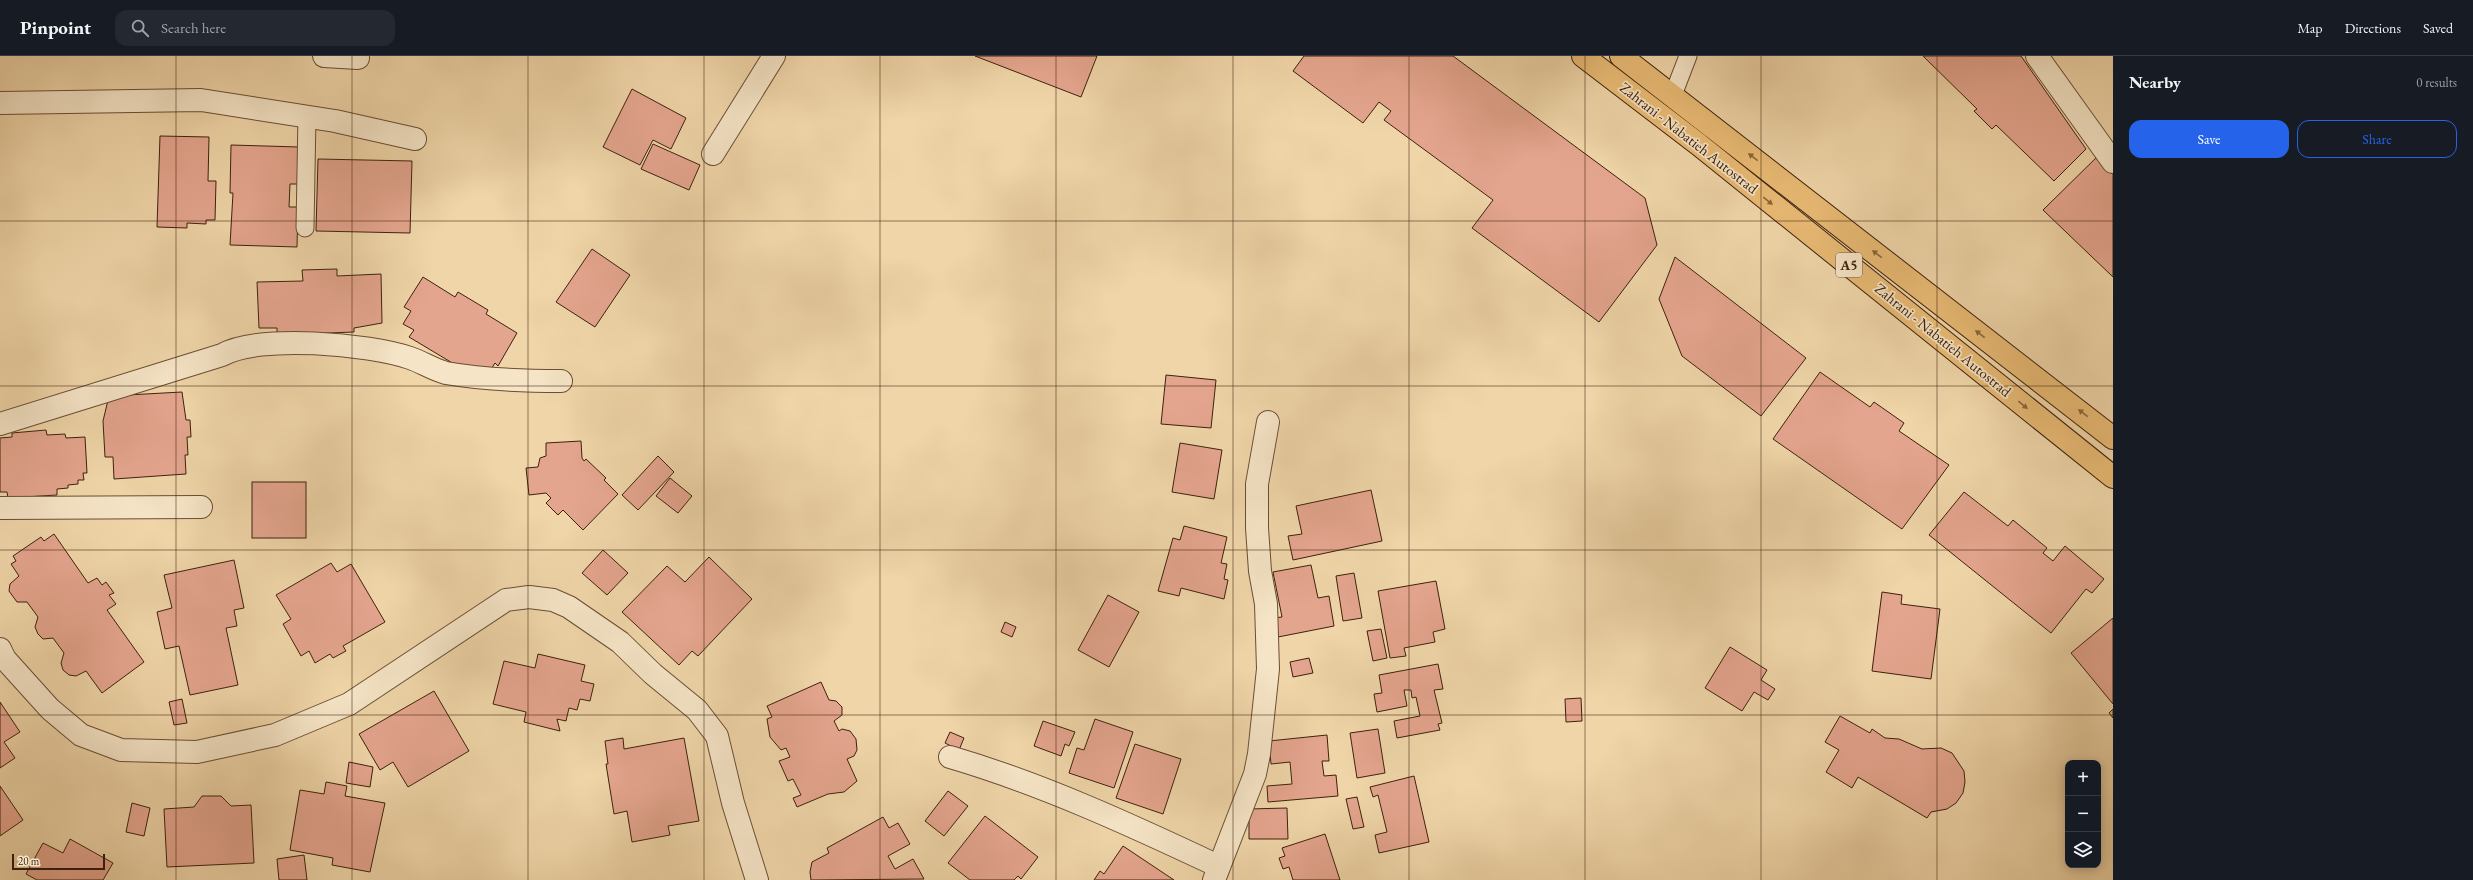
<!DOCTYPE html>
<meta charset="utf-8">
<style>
body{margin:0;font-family:"EB Garamond",serif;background:#242831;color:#f1f3f6}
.controls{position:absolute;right:12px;bottom:12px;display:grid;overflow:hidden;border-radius:8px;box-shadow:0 2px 10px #0003}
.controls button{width:36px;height:36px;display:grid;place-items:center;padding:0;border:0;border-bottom:1px solid #363941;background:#171b24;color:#f1f3f6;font:20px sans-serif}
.scale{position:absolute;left:12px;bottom:10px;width:93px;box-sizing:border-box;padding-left:4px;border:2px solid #3e210d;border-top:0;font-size:11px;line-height:14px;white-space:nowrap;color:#3e210d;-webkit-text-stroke:3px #f5e4c6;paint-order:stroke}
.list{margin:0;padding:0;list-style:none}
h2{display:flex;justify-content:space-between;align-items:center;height:52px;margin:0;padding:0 16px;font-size:17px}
h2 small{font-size:13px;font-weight:400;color:#9ea1a6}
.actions{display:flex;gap:8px;padding:12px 16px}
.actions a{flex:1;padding:9px 0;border:1px solid #2563eb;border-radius:12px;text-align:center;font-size:14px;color:#2563eb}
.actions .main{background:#2563eb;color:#fff}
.icon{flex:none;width:22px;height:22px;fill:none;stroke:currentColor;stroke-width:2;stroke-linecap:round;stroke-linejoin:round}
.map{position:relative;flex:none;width:2113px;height:824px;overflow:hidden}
header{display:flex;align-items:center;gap:24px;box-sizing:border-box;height:56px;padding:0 20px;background:#171b24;border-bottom:1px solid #363941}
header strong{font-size:19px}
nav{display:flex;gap:22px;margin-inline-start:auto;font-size:14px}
.search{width:280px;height:36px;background:#242831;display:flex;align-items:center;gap:10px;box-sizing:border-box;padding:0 14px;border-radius:12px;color:#9ea1a6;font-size:15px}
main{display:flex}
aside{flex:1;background:#171b24}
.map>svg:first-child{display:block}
.building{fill:#e4a58e;stroke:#3e210d}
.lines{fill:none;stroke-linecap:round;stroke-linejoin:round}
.lane-casing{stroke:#6a4e34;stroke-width:19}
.street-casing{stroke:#6a4e34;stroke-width:24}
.highway-casing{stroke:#3e210d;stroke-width:24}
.lane{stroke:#f5e4c6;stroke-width:17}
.street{stroke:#f5e4c6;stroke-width:22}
.highway{stroke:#e8ba74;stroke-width:22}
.oneway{fill:#8a663b}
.grid{fill:none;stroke:#3e210d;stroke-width:1;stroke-opacity:0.55}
.labels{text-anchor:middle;stroke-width:3.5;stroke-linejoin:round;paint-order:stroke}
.shield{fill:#f5e4c6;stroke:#755c44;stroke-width:1}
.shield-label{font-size:14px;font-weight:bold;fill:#3e210d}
.street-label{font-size:15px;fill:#3e210d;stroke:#f5e4c6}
</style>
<header>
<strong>Pinpoint</strong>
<div class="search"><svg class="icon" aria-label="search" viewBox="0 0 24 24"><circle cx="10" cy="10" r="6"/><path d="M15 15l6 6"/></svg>Search here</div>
<nav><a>Map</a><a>Directions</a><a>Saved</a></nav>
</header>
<main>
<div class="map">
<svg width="2113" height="824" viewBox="0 0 2113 824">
<rect width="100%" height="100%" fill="#efd5a8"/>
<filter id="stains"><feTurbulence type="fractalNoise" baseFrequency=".005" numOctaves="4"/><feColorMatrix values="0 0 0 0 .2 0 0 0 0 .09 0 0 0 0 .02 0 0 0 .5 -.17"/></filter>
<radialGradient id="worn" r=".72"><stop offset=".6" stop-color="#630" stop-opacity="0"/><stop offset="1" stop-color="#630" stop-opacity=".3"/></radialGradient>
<!-- building -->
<g class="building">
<path d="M975,0h122l-16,41z"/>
<path d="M1304,0h149l192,142 12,47 -58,77 -127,-94 21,-28 -109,-80 7,-9 -12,-9 -16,21 -70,-52z"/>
<path d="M1923,0h98l65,93 -32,32 -58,-56 -4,4 -18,-18 3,-2z"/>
<path d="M632,33l54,29 -15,31 -18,-9 -13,25 -37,-18z"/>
<path d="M160,80l49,1 -1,44h8l-1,39h-9v4l-19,-1v5l-30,-1z"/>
<path d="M653,88l47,21 -11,25 -48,-21z"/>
<path d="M231,89l68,2 -1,37h-8l-1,23h9l-1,40 -67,-2 3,-52h-3z"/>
<path d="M2102,96l11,14v111l-70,-67z"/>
<path d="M318,103l94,2 -2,72 -94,-2z"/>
<path d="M592,193l38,26 -35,52 -39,-25z"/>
<path d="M1675,201l131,101 -45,58 -79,-60 -23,-57z"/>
<path d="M337,213v7l44,-2 1,49 -28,5v4l-77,3v-7h-18l-2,-46 46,-1 -1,-11z"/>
<path d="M423,221l32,20 3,-5 30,18 -2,4 31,19 -19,33 -3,-3 -7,11 -24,-4 -55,-33 5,-7 -11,-6 8,-13 -7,-4z"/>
<path d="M1820,316l50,35 4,-5 30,21 -5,8 50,34 -47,64 -129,-90z"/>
<path d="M1166,319l50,5 -5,48 -50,-4z"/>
<path d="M182,336l4,28h4l1,17h-4l1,18h-3l1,19 -72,5 -1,-22h-8l-2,-36 6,-25z"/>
<path d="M46,374l1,5 18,-1 1,4 19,-1 2,36h-4l1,7h-6v4l-10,1v3l-11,1v6l-49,3 -1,-6h-7v-54l12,-1v-4z"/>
<path d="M581,385l1,17 2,3 2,-2 20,19 -2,2 14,14 -35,36 -20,-20 -5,5 -12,-12 5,-5 -5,-5 -17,2 -3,-27 12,-1 2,-9 6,-2v-13z"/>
<path d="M1180,387l42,7 -8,49 -42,-7z"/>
<path d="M658,400l16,16 -36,38 -16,-15z"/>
<path d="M670,422l22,18 -14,17 -22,-17z"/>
<rect x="252" y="426" width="54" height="56"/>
<path d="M1371,434l11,51 -89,19 -5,-24 14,-2 -6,-28z"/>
<path d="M1964,436l44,34 5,-6 34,28 -4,5 10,8 12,-15 39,33 -12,14 -6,-4 -35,44 -122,-98z"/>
<path d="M1184,470l43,11 -6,26 6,1 -3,15 4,1 -4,19 -43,-11 -2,8 -21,-5 15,-53 7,2z"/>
<path d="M54,478l34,49 9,-5 5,7 4,-3 8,11 -5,2 7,9 -9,6 37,52 -42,31 -16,-22 -10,5 -7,-1 -6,-5 -2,-7 3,-10 -11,-15 -10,1 -5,-5 -3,-7 3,-10 -11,-15h-10l-8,-11 1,-7 9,-8 -8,-12 5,-3 -3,-5 28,-19 3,4z"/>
<path d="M603,494l25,23 -21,22 -25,-22z"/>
<path d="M709,501l43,42 -54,57 -6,-5 -13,14 -57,-53 45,-46 18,16z"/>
<path d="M234,504l10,48 -10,2 3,16 -11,2 12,57 -48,10 -11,-49 -14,3 -8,-37 15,-4 -8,-33z"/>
<path d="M331,507l6,9 14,-8 34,58 -42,24 3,5 -13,7 -3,-4 -15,9 -6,-12 -8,5 -18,-32 8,-5 -15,-24z"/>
<path d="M1311,509l7,33 11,-2 5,30 -56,11 -4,-19 8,-1 -9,-45z"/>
<path d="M1354,517l8,45 -19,3 -7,-45z"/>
<path d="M1436,525l9,48 -12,3 2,10 -31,6 2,8 -16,2 -12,-67z"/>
<path d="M1882,536l20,3 -1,9 39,5 -9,70 -59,-8z"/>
<path d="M1108,539l31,17 -30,55 -31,-17z"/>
<path d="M2113,562v86l-42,-51z"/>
<path d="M1005,566l11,5 -4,10 -11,-5z"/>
<path d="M1381,573l6,29 -14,3 -6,-30z"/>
<path d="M1730,591l37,23 -6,10 14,9 -7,11 -14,-8 -12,19 -37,-23z"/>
<path d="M538,598l47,11 -4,16 13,3 -4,17 -10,-2 -3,11 -8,-2 -3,13 -9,-2 3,12 -36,-9 2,-10 -33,-8 11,-43 31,7z"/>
<path d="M1309,602l4,15 -20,4 -3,-15z"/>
<path d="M1438,608l5,25 -9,1 8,33 -4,1 2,6 -43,8 -3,-17 26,-5 -4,-19 -4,1 -1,-8h-7l3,16 -30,6 -3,-18 8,-1 -3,-18z"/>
<path d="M821,626l8,18 7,1 6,6v8l-8,6 5,10 3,-2 8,2 6,8 1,11 -3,6 -7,3 10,22 -13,11 -16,2 -31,13 -4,-9 8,-3 -8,-16 -5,2 -9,-20 11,-4 -4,-9 -5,2 -11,-13 -3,-18 5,-2 -5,-11z"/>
<path d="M434,635l35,60 -61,36 -15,-25 -13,8 -21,-36z"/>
<path d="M1581,642l1,23 -16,1 -1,-23z"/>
<path d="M182,643l5,24 -13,2 -5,-23z"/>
<path d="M0,646l20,30 -16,10 11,16 -15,10z"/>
<path d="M2113,653v9l-4,-5z"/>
<path d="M1840,660l30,17 2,-4 13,9 14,1 23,10 19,-1 11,5 12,18 1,11 -2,11 -7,10 -9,6 -16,3 -4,6 -69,-41 -6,11 -26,-16 13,-22 -14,-8z"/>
<path d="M1095,663l38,13 -19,56 -45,-15 8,-25 7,2z"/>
<path d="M1043,665l32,11 -6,14 -4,-2 -4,12 -27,-10z"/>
<path d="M1378,673l7,44 -28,5 -7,-45z"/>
<path d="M950,676l14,6 -5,12 -14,-7z"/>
<path d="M1327,679l2,26h-7l2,15 12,-1 2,21 -70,6 -1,-16 25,-2 -2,-22 -19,2 -2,-23z"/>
<path d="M623,682l1,11 60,-11 15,83 -31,5 2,9 -38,7 -5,-31 -13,3 -8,-50h2l-3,-23z"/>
<path d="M1135,688l46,15 -18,55 -47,-16z"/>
<path d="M349,706l24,5 -3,20 -24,-4z"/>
<path d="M1414,720l15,66 -50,11 -4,-18 12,-3 -9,-37 -5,2 -3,-10z"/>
<path d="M326,726l21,4 -2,10 40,7 -15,69 -38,-7 1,-7 -43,-8 10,-60 24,4z"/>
<path d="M0,730l23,34 -23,16z"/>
<path d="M948,735l20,15 -24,30 -19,-15z"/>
<path d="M202,740h19l10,10 20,-1 3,58 -87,4 -3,-58 30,-2z"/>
<path d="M1357,741l7,30 -11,2 -7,-30z"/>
<path d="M132,747l18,5 -6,28 -18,-4z"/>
<path d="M1287,752l1,31h-39v-30z"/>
<path d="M985,760l53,41 -17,22 -3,-3 -4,4h-44l-22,-17z"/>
<path d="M883,761l6,11 9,-5 12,21 -22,12 7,13 18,-10 11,20 -113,1 -1,-8 2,-10 17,-9 -2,-5z"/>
<path d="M1325,778l15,46h-47l-4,-13 -6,2 -4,-11 6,-2 -3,-8z"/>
<path d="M70,783l43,24 -10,17h-66l-11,-6 17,-31 20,10z"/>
<path d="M1123,790l51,34h-80l6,-9 4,3z"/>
<path d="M304,799l3,25h-28l-2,-21z"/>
</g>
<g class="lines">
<defs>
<g id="lane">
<path d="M1673,39l15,-39"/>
<path d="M305,172l2,-112"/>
</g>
<g id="street">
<path d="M324,0l34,2"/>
<path d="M2037,0l76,106"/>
<path d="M0,47l201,-3 134,21 80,18"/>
<path d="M713,98l61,-98"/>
<path d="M0,368l222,-69c37,-21 147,-11 188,3 12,4 24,12 36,15 39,7 76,8 115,8"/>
<path d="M0,452l201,-1"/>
<path d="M0,593l5,10 45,50 31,26 40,15 76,2 78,-17 74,-31 157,-104 23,-3 24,3 16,7 51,35 33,32 44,36 20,26 16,67 24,77"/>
<path d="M950,701c92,27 181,68 268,109"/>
<path d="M1214,824l41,-106 4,-20 9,-85 -2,-65 -6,-33 -3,-43v-44l11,-62"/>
</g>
<g id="highway">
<path d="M1583,0l115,88 415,333"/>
<path d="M1621,0l492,382"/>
</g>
</defs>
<!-- lane casing -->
<use href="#lane" class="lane-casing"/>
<!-- street casing -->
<use href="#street" class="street-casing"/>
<!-- highway casing -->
<use href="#highway" class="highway-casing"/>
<!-- lane -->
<use href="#lane" class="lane"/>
<!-- street -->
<use href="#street" class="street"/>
<!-- highway -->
<use href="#highway" class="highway"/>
</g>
<!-- one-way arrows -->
<defs><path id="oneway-solid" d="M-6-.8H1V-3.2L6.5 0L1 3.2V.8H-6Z"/></defs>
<g class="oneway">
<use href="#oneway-solid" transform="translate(1753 101) rotate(-142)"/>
<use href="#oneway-solid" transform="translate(1768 145) rotate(39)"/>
<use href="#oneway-solid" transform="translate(1877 198) rotate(-142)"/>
<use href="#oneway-solid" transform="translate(1980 278) rotate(-142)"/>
<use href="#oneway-solid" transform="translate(2023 349) rotate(39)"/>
<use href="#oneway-solid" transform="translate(2083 357) rotate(-142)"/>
</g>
<!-- grid -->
<path class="grid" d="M176,0v824M352,0v824M528,0v824M704,0v824M880,0v824M1056,0v824M1233,0v824M1409,0v824M1585,0v824M1761,0v824M1937,0v824M0,165h2113M0,330h2113M0,494h2113M0,659h2113"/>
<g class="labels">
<!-- shield labels -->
<rect class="shield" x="1836" y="197" width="26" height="24" rx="3"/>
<g class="shield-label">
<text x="1849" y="214">A5</text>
</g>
<!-- street labels -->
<g class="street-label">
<text transform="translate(1689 82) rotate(38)" y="5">Zahrani - Nabatieh Autostrad</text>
<text transform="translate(1943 284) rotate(39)" y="5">Zahrani - Nabatieh Autostrad</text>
</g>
</g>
<rect width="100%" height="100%" filter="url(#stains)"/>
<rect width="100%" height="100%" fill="url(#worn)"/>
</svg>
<div class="controls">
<button>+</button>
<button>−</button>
<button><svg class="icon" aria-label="layers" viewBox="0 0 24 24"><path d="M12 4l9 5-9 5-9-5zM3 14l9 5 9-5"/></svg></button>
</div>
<div class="scale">20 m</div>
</div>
<aside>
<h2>Nearby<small>0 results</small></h2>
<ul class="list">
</ul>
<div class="actions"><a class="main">Save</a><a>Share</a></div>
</aside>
</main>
